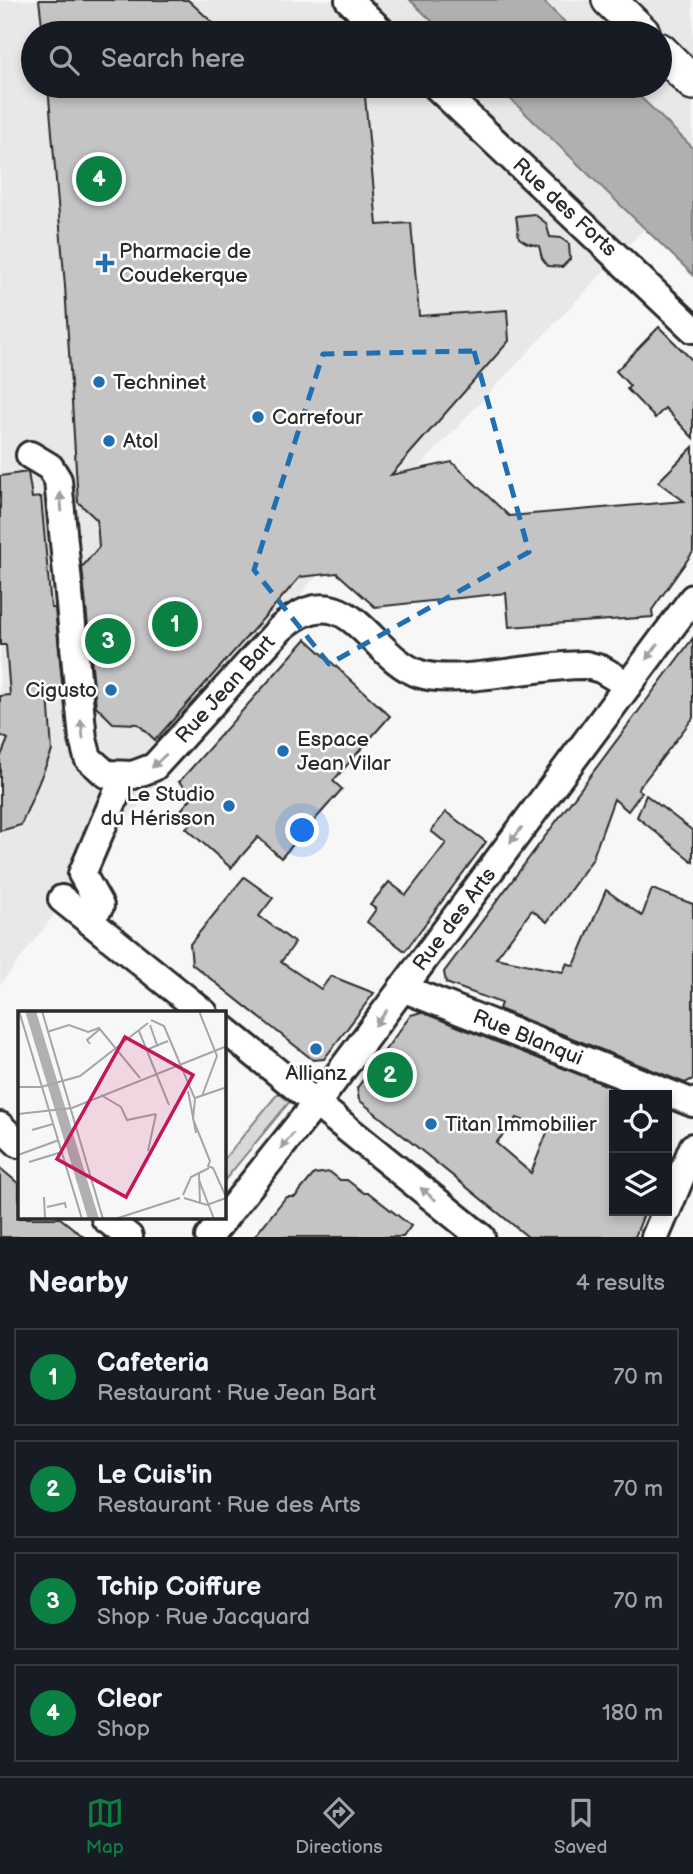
<!DOCTYPE html>
<meta charset="utf-8">
<style>
body{margin:0;font-family:"Balsamiq Sans",sans-serif;background:#242831;color:#f1f3f6}
.controls{position:absolute;right:21px;bottom:21px;display:grid;overflow:hidden;border-radius:0px;box-shadow:0 4px 10px #0003}
.controls button{width:63px;height:63px;display:grid;place-items:center;padding:0;border:0;border-bottom:2px solid #363941;background:#171b24;color:#f1f3f6;font:35px sans-serif}
.you{position:absolute;left:303px;top:831px;width:24px;height:24px;margin:-18px;border:5px solid #fff;border-radius:50%;background:#1a73e8;box-shadow:0 0 0 10px #1a73e833}
.badge{display:grid;place-items:center;width:46px;height:46px;border-radius:50%;background:#0b8043;color:#fff;font-size:23px;font-weight:700}
.pin{position:absolute;translate:-50% -50%;border:4px solid #fff;box-shadow:0 2px 7px #0006}
.list{margin:0;padding:0;list-style:none}
h2{display:flex;justify-content:space-between;align-items:center;height:91px;margin:0;padding:0 28px;font-size:30px}
h2 small{font-size:23px;font-weight:400;color:#9ea1a6}
.list li{display:grid;grid-template-columns:46px 1fr auto;gap:21px;align-items:center;box-sizing:border-box;height:98px;margin:0 14px 14px;padding:0 14px;border:2px solid #363941;border-radius:0px}
.list b{display:block;font-size:26px;white-space:nowrap}
.list p{margin:0;font-size:23px;white-space:nowrap;color:#9ea1a6}
.list em{font-size:23px;font-style:normal;color:#9ea1a6}
.icon{flex:none;width:38px;height:38px;fill:none;stroke:currentColor;stroke-width:2;stroke-linecap:round;stroke-linejoin:round}
.map{position:relative;flex:none;width:693px;height:1237px;overflow:hidden}
.search{position:absolute;background:#171b24;box-shadow:0 4px 10px #0003;left:21px;right:21px;top:21px;height:77px;display:flex;align-items:center;gap:18px;box-sizing:border-box;padding:0 24px;border-radius:38px;color:#9ea1a6;font-size:26px}
.sheet{height:539px;background:#171b24}
nav{display:flex;justify-content:space-around;align-items:center;box-sizing:border-box;height:98px;border-top:2px solid #363941;background:#171b24;font-size:19px;color:#9ea1a6}
nav a{display:grid;justify-items:center;gap:4px}
nav .on{color:#0b8043}
.map>svg:first-child{display:block}
.built{fill:#e8e8e8;fill-rule:evenodd}
.green{fill:#d9d9d9;stroke:#828282;stroke-width:2}
.water{fill:#b0b0b0;stroke:#7b7b7b;stroke-width:2}
.building{fill:#c4c4c4;stroke:#2b2b2b;stroke-width:2;fill-rule:evenodd}
.lines{fill:none;stroke-linecap:round;stroke-linejoin:round}
.minor-casing{stroke:#2b2b2b;stroke-width:32}
.major-casing{stroke:#2b2b2b;stroke-width:38}
.minor{stroke:#fff;stroke-width:26}
.major{stroke:#fff;stroke-width:33}
.oneway{fill:#a0a0a0}
.marked{fill:none;stroke:#1f6fb2;stroke-width:5;stroke-dasharray:14 9;stroke-linejoin:round}
.poi-dot{fill:#1f6fb2;stroke:#fff;stroke-width:2.5}
.labels{text-anchor:middle;stroke-width:5;stroke-linejoin:round;paint-order:stroke}
.street-label{font-size:21px;fill:#2b2b2b;stroke:#fff}
.poi-label{font-size:21px;fill:#2b2b2b;stroke:#fff;text-anchor:start}
.inset-road{fill:none;stroke:#a5a5a5;stroke-width:2}
.view{fill:#c2185b;fill-opacity:0.15;stroke:#c2185b;stroke-width:3.5}
.inset-edge{fill:none;stroke:#2b2b2b;stroke-width:3.5}
</style>
<div class="map">
<svg width="693" height="1237" viewBox="0 0 693 1237">
<rect width="100%" height="100%" fill="#f7f7f7"/>
<filter id="ink" filterUnits="userSpaceOnUse"><feTurbulence type="fractalNoise" baseFrequency=".0143" numOctaves="2"/><feDisplacementMap in="SourceGraphic" scale="14" xChannelSelector="R" yChannelSelector="G"/><feConvolveMatrix kernelMatrix="1 2 1 2 8 2 1 2 1" color-interpolation-filters="sRGB"/></filter>
<g filter="url(#ink)">
<!-- built -->
<path class="built" d="M0,0h693v275l-49,-46 -334,354 -310,402zM33,33h627v53h-627z"/>
<!-- green -->
<path class="green" d="M280,1091l15,4 -71,86v-22z"/>
<!-- water -->
<g class="water">
<path d="M410,0h132l34,33h-132z"/>
<path d="M497,86h132l64,62v127z"/>
</g>
<!-- building -->
<g class="building">
<path d="M39,0h149l36,33h-181z"/>
<path d="M48,86h316l13,139 34,-2 8,93 88,-6 2,31 -118,134 61,-13 57,54 175,-15 -26,-19 35,-35v105l-41,58 1,7 -144,10 -3,-34 -131,14 -38,-34 -37,4 -145,163 -17,-16 -25,-1 -17,-17 -14,-139 17,-20 -2,-27 -19,-18 -13,-216z"/>
<path d="M534,214l12,9 4,14 11,1 8,6 1,15 -8,8 -14,-1 -6,-8 -3,-12 -12,-3 -8,-5 -3,-22z"/>
<path d="M659,327l34,34v77l-28,-30 -10,10 -28,-29 3,-3 -14,-15z"/>
<path d="M28,472l4,26 9,-1 10,111h4l8,85 -15,1 4,57 -31,74 -21,6v-73l8,-19 -8,-4v-39l10,-1 -4,-50h-6v-169z"/>
<path d="M693,638v80l-55,71 4,3 -14,19 -14,-12 -22,61 -45,62 -15,-12 -36,48 67,14 4,-9 7,3 32,-76 36,26 10,-27 41,15v175l-8,4 -186,-74 2,-6 -55,-20 -2,-11z"/>
<path d="M306,639l84,77 -57,65 9,8 -61,69 -23,-21 -27,31 -45,-40 7,-7 -12,-11 13,-15 -15,-13z"/>
<path d="M646,795l47,36v31l-56,-45z"/>
<path d="M446,812l40,30 -81,109 -38,-29 9,-13 -6,-4 19,-23 17,13 40,-52 -15,-12z"/>
<path d="M244,877l29,21 -14,18 36,27 -14,19 40,27 10,-13 43,17 -50,66 -11,1 -121,-96 -2,-20z"/>
<path d="M421,1012l210,83h-17v116h31l-10,26h-107l-169,-137 -2,-12 54,-73zM517,1118l31,12 -17,43 -35,-30z"/>
<path d="M0,1168l19,16v34h41l24,19h-84z"/>
<path d="M330,1172l10,8h7l17,13h5l42,33 -8,11h-149l32,-40h9l19,-23z"/>
</g>
<g class="lines">
<defs>
<g id="minor">
<path d="M349,0l34,33"/>
<path d="M436,86l257,243"/>
<path d="M30,455l20,12 8,13 25,259 5,19 18,16 27,1 21,-8 126,-138c67,-60 89,28 140,45 36,12 122,-10 166,-9l15,4 27,16"/>
<path d="M62,899l142,114"/>
<path d="M88,920l12,-14 -18,-32 36,-84 1,-14"/>
<path d="M402,988l291,115"/>
<path d="M224,1029l257,208"/>
<path d="M0,1126l19,18"/>
<path d="M667,1210l26,-63"/>
<path d="M105,1218l24,19"/>
<path d="M209,1237l120,-150 364,-489"/>
<path d="M655,1237l11,-26"/>
</g>
<g id="major">
<path d="M609,0l34,33"/>
<path d="M660,50l33,33"/>
</g>
</defs>
<!-- minor casing -->
<use href="#minor" class="minor-casing"/>
<!-- major casing -->
<use href="#major" class="major-casing"/>
<!-- minor -->
<use href="#minor" class="minor"/>
<!-- major -->
<use href="#major" class="major"/>
</g>
<!-- one-way arrows -->
<defs><path id="oneway-solid" d="M-6-.8H1V-3.2L6.5 0L1 3.2V.8H-6Z" transform="scale(1.75)"/></defs>
<g class="oneway">
<use href="#oneway-solid" transform="translate(61 502) rotate(-95)"/>
<use href="#oneway-solid" transform="translate(652 652) rotate(127)"/>
<use href="#oneway-solid" transform="translate(82 729) rotate(-96)"/>
<use href="#oneway-solid" transform="translate(159 761) rotate(137)"/>
<use href="#oneway-solid" transform="translate(516 835) rotate(127)"/>
<use href="#oneway-solid" transform="translate(381 1018) rotate(127)"/>
<use href="#oneway-solid" transform="translate(287 1141) rotate(129)"/>
<use href="#oneway-solid" transform="translate(428 1194) rotate(-141)"/>
</g>
</g>
<!-- marked area -->
<path class="marked" d="M474,351l55,201 -200,112 -75,-94 69,-216z"/>
<!-- markers -->
<g class="poi-dot">
<path d="M101.5 252.5h7v7h7v7h-7v7h-7v-7h-7v-7h7z"/>
<circle cx="99" cy="382" r="7"/>
<circle cx="258" cy="417" r="7"/>
<circle cx="109" cy="441" r="7"/>
<circle cx="111" cy="690" r="7"/>
<circle cx="283" cy="751" r="7"/>
<circle cx="229" cy="806" r="7"/>
<circle cx="316" cy="1049" r="7"/>
<circle cx="431" cy="1124" r="7"/>
</g>
<g class="labels">
<!-- street labels -->
<g class="street-label">
<text transform="translate(565 207) rotate(43)" y="7">Rue des Forts</text>
<text transform="translate(225 689) rotate(-48)" y="7">Rue Jean Bart</text>
<text transform="translate(454 919) rotate(-53)" y="7">Rue des Arts</text>
<text transform="translate(528 1037) rotate(22)" y="7">Rue Blanqui</text>
</g>
<!-- poi labels -->
<g class="poi-label">
<text x="119" y="258">Pharmacie de<tspan x="119" dy="24">Coudekerque</tspan></text>
<text x="113" y="389">Techninet</text>
<text x="272" y="424">Carrefour</text>
<text x="123" y="448">Atol</text>
<text x="97" y="697" text-anchor="end">Cigusto</text>
<text x="297" y="746">Espace<tspan x="297" dy="24">Jean Vilar</tspan></text>
<text x="215" y="801" text-anchor="end">Le Studio<tspan x="215" dy="24">du Hérisson</tspan></text>
<text x="316" y="1080" text-anchor="middle">Allianz</text>
<text x="445" y="1131">Titan Immobilier</text>
</g>
</g>
<!-- overview -->
<g transform="translate(18 1011)">
<rect width="208" height="208" fill="#f7f7f7"/>
<path d="M7,0h11l63,208h-11z" fill="#b0b0b0"/>
<path class="inset-road" d="M1,0l63,208M24,0l61,208M181,0l18,45 -15,40M133,9l13,6 31,73M132,14l7,20M121,20l30,74M29,21l22,-7 19,7 11,-4 41,50M72,33l-3,-4 13,-11M128,39l22,-9M0,76h23l39,-11 68,-53M170,80l8,42M83,84l20,12 6,13 29,-6M177,87l32,-11M177,88l-2,20 17,42 -2,5 5,2 14,31M0,103l54,-6 155,-62M14,119l21,-6M130,140l8,-37M0,144l41,-15M11,151l33,-10M181,163l1,30M181,169l15,39M165,184l8,-18 18,-9M26,186l1,22M166,187l23,7 19,-7M29,196l18,-4 1,5M97,208l65,-21"/>
<path class="view" d="M107,26l68,38 -67,122 -69,-38z"/>
<rect width="208" height="208" class="inset-edge"/>
</g>
</svg>
<div class="controls">
<button><svg class="icon" aria-label="locate" viewBox="0 0 24 24"><circle cx="12" cy="12" r="6"/><path d="M12 2v4M12 18v4M2 12h4M18 12h4"/></svg></button>
<button><svg class="icon" aria-label="layers" viewBox="0 0 24 24"><path d="M12 4l9 5-9 5-9-5zM3 14l9 5 9-5"/></svg></button>
</div>
<div class="you"></div>
<div class="pin badge" style="left:175px;top:624px">1</div>
<div class="pin badge" style="left:390px;top:1075px">2</div>
<div class="pin badge" style="left:108px;top:641px">3</div>
<div class="pin badge" style="left:99px;top:179px">4</div>
<div class="search"><svg class="icon" aria-label="search" viewBox="0 0 24 24"><circle cx="10" cy="10" r="6"/><path d="M15 15l6 6"/></svg>Search here</div>
</div>
<section class="sheet">
<h2>Nearby<small>4 results</small></h2>
<ul class="list">
<li><span class="badge">1</span><div><b>Cafeteria</b><p>Restaurant · Rue Jean Bart</p></div><em>70 m</em></li>
<li><span class="badge">2</span><div><b>Le Cuis'in</b><p>Restaurant · Rue des Arts</p></div><em>70 m</em></li>
<li><span class="badge">3</span><div><b>Tchip Coiffure</b><p>Shop · Rue Jacquard</p></div><em>70 m</em></li>
<li><span class="badge">4</span><div><b>Cleor</b><p>Shop</p></div><em>180 m</em></li>
</ul>
</section>
<nav>
<a class="on"><svg class="icon" aria-label="map" viewBox="0 0 24 24"><path d="M3 6l6-2 6 2 6-2v14l-6 2-6-2-6 2zM9 4v14M15 6v14"/></svg>Map</a>
<a><svg class="icon" aria-label="directions" viewBox="0 0 24 24"><path d="M12 3l9 9-9 9-9-9zM9 14v-3h6M13 9l2 2-2 2"/></svg>Directions</a>
<a><svg class="icon" aria-label="saved" viewBox="0 0 24 24"><path d="M7 4h10v16l-5-4-5 4z"/></svg>Saved</a>
</nav>
